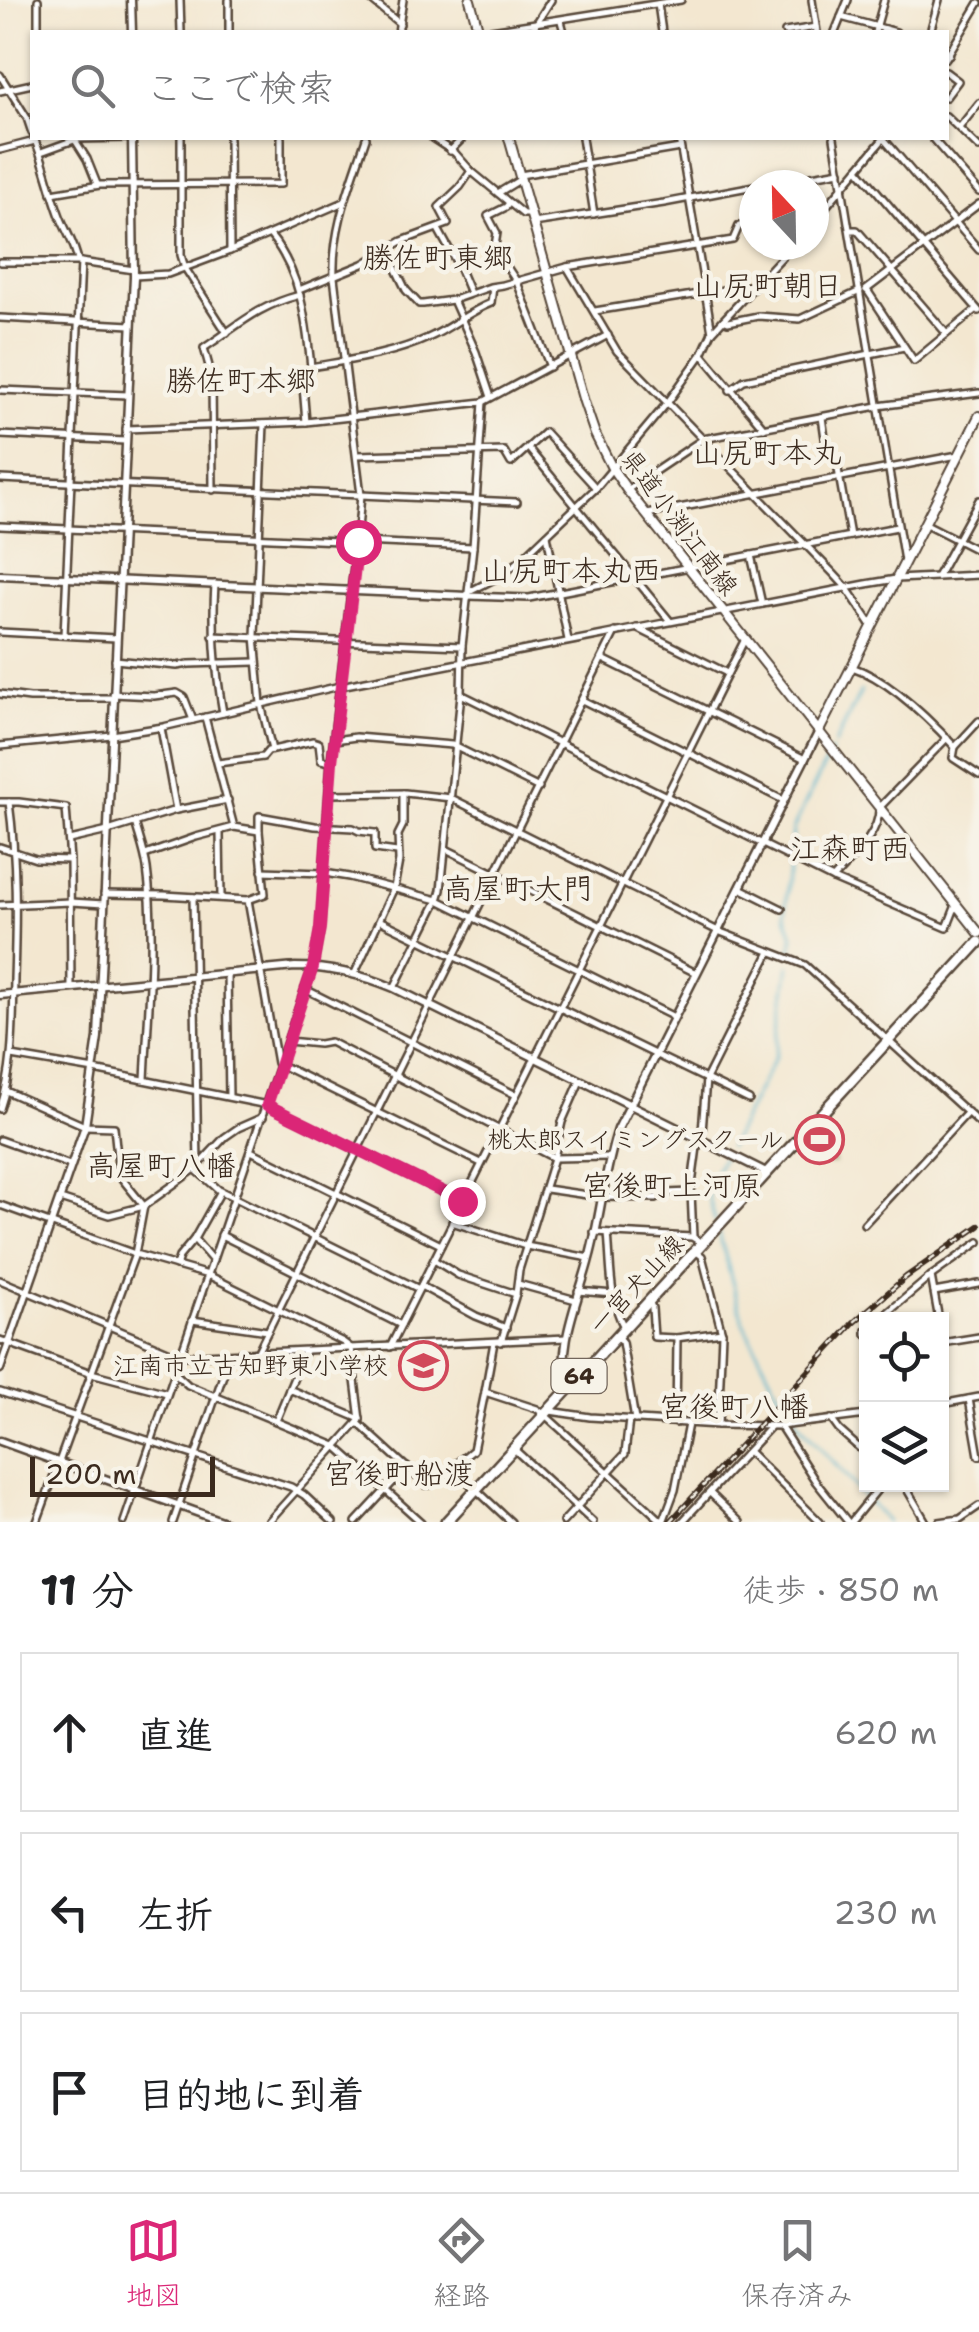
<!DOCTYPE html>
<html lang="ja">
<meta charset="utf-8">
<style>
body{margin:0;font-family:"Shantell Sans","Klee One",sans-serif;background:#f2f2f2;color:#202124}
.controls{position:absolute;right:30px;bottom:30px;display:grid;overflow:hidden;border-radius:0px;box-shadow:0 2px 8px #0004}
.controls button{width:90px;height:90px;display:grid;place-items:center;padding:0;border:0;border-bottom:2px solid #e0e0e0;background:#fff;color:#202124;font:50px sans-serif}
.compass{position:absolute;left:739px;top:170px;width:90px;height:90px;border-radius:50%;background:#fff;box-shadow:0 2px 8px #0004;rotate:338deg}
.scale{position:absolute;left:30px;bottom:25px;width:185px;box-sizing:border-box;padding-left:10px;border:5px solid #3b2a1e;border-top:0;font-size:28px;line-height:35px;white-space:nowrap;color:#3b2a1e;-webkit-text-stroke:8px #f7f3e8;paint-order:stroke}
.stop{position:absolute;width:30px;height:30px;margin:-22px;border:8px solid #db2777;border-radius:50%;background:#fff}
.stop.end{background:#db2777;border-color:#fff;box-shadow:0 2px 10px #0008}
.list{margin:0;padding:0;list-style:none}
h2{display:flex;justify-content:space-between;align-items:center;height:130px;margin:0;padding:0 40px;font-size:42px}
h2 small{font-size:32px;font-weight:400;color:#757577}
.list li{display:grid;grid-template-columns:65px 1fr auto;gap:30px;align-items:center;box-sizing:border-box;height:160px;margin:0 20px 20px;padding:0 20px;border:2px solid #e0e0e0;border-radius:0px}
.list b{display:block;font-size:38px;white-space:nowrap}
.list em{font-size:32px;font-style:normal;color:#757577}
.icon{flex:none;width:55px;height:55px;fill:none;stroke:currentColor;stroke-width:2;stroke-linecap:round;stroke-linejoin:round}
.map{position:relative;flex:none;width:979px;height:1522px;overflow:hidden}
.search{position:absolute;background:#fff;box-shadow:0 2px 8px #0004;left:30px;right:30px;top:30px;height:110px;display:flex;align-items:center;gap:25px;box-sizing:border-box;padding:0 35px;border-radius:0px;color:#757577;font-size:38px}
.sheet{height:670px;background:#fff}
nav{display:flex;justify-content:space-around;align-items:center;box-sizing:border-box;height:140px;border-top:2px solid #e0e0e0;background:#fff;font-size:28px;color:#757577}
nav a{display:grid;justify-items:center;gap:5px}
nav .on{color:#db2777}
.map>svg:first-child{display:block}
.green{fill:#aad27d;stroke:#727e4e;stroke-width:2.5}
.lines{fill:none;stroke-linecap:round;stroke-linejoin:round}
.stream{stroke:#4eb2cd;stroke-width:2.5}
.minor-casing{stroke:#574639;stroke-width:10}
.tertiary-casing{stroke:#574639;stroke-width:11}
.secondary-casing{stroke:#574639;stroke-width:12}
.primary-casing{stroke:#574639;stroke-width:14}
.minor{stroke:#fff;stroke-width:5}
.tertiary{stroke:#fff;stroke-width:6}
.secondary{stroke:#fff;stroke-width:8}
.primary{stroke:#fff;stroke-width:9}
.rail-casing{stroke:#3b2a1e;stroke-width:6}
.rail{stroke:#f7f3e8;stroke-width:2.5;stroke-dasharray:8;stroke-linecap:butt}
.route{stroke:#db2777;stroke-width:12}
.labels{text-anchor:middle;stroke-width:9;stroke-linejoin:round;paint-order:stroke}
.shield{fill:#f7f3e8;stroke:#73665b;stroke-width:2.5}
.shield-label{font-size:22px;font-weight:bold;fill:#3b2a1e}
.street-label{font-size:25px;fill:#3b2a1e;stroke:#f7f3e8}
.poi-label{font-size:25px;fill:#3b2a1e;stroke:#f7f3e8;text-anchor:end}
.quarter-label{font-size:30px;fill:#3b2a1e;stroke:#f7f3e8}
</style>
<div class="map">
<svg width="979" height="1522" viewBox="0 0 979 1522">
<rect width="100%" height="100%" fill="#f7f3e8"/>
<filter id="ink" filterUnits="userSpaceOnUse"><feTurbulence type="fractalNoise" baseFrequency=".01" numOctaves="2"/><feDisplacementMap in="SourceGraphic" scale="20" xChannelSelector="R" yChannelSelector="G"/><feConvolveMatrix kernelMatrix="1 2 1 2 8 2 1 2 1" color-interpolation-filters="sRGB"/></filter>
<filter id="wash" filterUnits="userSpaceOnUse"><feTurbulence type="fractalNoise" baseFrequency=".0048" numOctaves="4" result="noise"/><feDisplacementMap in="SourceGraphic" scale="40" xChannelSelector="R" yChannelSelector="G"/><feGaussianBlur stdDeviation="2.25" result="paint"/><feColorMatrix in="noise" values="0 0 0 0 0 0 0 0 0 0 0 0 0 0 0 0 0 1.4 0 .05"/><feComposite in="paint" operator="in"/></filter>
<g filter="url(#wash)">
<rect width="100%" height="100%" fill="#f3e7d0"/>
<!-- green -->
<path class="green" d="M823,1123l5,7 6,33h-21l-13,-14z"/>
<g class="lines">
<!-- stream -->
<g class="stream">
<path d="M835,744l26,-53"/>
<path d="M791,854l2,-25 38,-78"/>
<path d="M790,862l-5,52 8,22 -2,17"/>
<path d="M729,1147l46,-90 14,-92"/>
<path d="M715,1221l-8,-32 16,-32"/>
<path d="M719,1233l24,89 34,68 23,35 87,97"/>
</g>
</g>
</g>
<g filter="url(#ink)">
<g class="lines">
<defs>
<g id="minor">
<path d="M38,0v32"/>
<path d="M180,0l1,32"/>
<path d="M371,0l29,24"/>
<path d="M812,0l5,32"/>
<path d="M658,4l4,28"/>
<path d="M841,17l55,15"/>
<path d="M561,21l3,11"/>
<path d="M229,32v-32"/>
<path d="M398,32l5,-32"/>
<path d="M478,32l203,-32"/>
<path d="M531,32l20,-32"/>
<path d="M785,32l31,-5"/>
<path d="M835,32l13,-32"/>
<path d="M875,32l9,-32"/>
<path d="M930,32l9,-32"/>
<path d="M946,58l33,-55"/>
<path d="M946,72l12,9 -12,16"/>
<path d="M0,75l27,43 5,15"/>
<path d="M0,91l32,-7"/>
<path d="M946,116l33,32"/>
<path d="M959,128l20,-25"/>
<path d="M34,138c11,25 16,52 26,78 6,16 15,28 18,45"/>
<path d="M181,138v117l4,13 42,65"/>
<path d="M229,138l1,113"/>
<path d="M432,138l23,15 16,18 52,43h7"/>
<path d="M582,138l12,76"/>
<path d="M679,138l33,194"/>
<path d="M834,138l70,423"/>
<path d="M883,138l96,112"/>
<path d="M932,138l47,54"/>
<path d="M75,140l12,19 10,25"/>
<path d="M0,150l35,-9"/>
<path d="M450,151l13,-13"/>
<path d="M41,152l36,-13 55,-1"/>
<path d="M858,169l121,142"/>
<path d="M520,175l160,-27"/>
<path d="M761,185l79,-14"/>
<path d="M52,193l48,-8 181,-1v-46"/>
<path d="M498,193l23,-14"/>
<path d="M509,203l-3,4 -18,9 9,17 -2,13 4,9 18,27 33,85"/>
<path d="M814,221l70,-83"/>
<path d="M533,223l131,-20 90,-17"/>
<path d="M438,229l21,38 11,26"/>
<path d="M852,230h5l89,103"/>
<path d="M270,235c31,38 36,84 41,132l-9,7 4,48"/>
<path d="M387,251l19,39 13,14h4l30,-4 37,-13 13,-2 64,-18 166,-27 6,-14 15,-2"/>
<path d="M0,262h81l53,8"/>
<path d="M567,267l50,84 216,222 13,14 25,37"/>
<path d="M134,276l34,-2 62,-23 114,-49"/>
<path d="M299,290l64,-26 39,-23 46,-17 -9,-17 21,-20 11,-16"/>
<path d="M866,290l113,-86"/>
<path d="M867,290l47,71 63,-52"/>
<path d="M453,300l23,52 15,45"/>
<path d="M595,311l159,-26"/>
<path d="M0,318l131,7"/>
<path d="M723,320l5,2 30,-6 42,3 60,-28"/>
<path d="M702,354l62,74"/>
<path d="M311,367c39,-7 80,-12 117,-29 23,-10 40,-26 63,-35l2,-16"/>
<path d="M0,390l128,5"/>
<path d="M730,390l14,-10 160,-33"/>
<path d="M822,417l4,28 10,13 14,78"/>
<path d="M264,424l-9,212 6,68 11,46"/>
<path d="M126,429l180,-7 177,-20 125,-67"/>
<path d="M0,435l125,6"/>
<path d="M528,448l142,173"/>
<path d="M357,455l147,-4 7,12 34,-31 51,56"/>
<path d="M0,479l517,23"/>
<path d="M213,490l-1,-113 -8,-29c35,-23 53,-42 96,-53"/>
<path d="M627,490l76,-51 175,-33 101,-13"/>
<path d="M647,514l311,-59"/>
<path d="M924,523l55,28"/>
<path d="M0,526l473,21"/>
<path d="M547,535l21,105"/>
<path d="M751,555l11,49"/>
<path d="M937,577l42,-77"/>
<path d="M215,584c-3,45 0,84 8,129"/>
<path d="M469,592l31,-16 16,-12 80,-76 72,-86 34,-48 10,-22 81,-87"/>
<path d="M468,596l61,2 368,-71"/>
<path d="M637,628l90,45"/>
<path d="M0,632l116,6"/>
<path d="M64,635l17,-373"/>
<path d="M213,636l249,10"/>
<path d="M603,659l202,100"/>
<path d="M115,660l62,6 12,-2 67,-2"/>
<path d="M852,667c36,12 77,52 103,80l-2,11 26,17"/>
<path d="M0,694l30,4h83"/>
<path d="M113,694l41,2 23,-3 7,4 9,23"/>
<path d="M461,694l372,185 114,49 9,-23"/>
<path d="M582,700l201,100"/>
<path d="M205,717l29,110"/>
<path d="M161,728l15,82"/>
<path d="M334,740l22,-3 96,8 87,43"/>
<path d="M0,746l112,-11 51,-8 177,-41 526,-102 30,-5 83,-4"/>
<path d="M955,747l24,-26"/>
<path d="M218,763l45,-6 5,-6 45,-10 6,2 2,17 9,2"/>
<path d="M329,794l76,-1 46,5 267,133 87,34 174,158"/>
<path d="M0,802h19l47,6 4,52 1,128"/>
<path d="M135,822c4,15 10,31 12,46 9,68 1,143 -2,212"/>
<path d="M220,833l1,65"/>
<path d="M69,840l39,-9 68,-21 52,-10"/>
<path d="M0,847l36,12 34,1"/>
<path d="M446,849l250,124"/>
<path d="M145,855l51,-18 38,-10 25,4"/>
<path d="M262,871l62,2 25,4 89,23 236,117"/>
<path d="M833,879c17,-20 47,-44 46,-71l68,-70"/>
<path d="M740,888l42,21"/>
<path d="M104,894l60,1 84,5 29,163 204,100"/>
<path d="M193,897l5,268"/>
<path d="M248,900l17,-6 -6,-63v-15l56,10 38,2 6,3 16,2v16l22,3"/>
<path d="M0,905l71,-3 33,2"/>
<path d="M381,921l368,179"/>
<path d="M227,973l2,124"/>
<path d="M355,973l39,-85 5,-27 -1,-26 5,-10v-32"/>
<path d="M394,988l44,-88 3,-10 20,-196 1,-48 11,-99 10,-145"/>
<path d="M305,989l211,106"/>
<path d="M288,1041l31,3 11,-2 224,116 55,-1"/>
<path d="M12,1056l82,14 173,35 195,96"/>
<path d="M6,1091l79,35 29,1 5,48 25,31 -9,48 -98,268"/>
<path d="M0,1109c14,-41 13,-86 14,-130 2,-60 3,-118 -5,-177"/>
<path d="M0,1140l70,25"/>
<path d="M251,1151l190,94"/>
<path d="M195,1169l24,21 200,99"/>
<path d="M546,1189l55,8 55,1 10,-5 25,-1"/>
<path d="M60,1199l49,16 35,-9 51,-37 30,-32 13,-9 25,-11"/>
<path d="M0,1205l135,49 73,21 135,67 8,6 9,72 -92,102"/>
<path d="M452,1222l74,24 63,12"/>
<path d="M864,1224l104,-112"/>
<path d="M594,1232l98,5 10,6"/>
<path d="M608,1233c3,30 1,68 16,94"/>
<path d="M221,1235l180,90"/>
<path d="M693,1237l-2,-45 6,-45 5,-15 4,-53 64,-127"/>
<path d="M194,1239l19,22"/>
<path d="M695,1251l7,5 20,77 -4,92"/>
<path d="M434,1260l24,15 58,19"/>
<path d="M176,1266l3,-9 15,-18 27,-48"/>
<path d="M931,1276l8,44"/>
<path d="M0,1280l180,76 386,-18"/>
<path d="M518,1284l58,16"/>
<path d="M421,1286l55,30 30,12"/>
<path d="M578,1291l36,3"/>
<path d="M934,1292l45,-8"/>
<path d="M650,1303l2,5 2,29 22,1 46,-6"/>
<path d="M192,1320l76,11"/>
<path d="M879,1320l52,-44 48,-34"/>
<path d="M866,1330v4"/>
<path d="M617,1336l5,6 13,78"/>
<path d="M0,1340l91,33 76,20"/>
<path d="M494,1342l-9,50 52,17 7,5 119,108"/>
<path d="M501,1342l15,-48 3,-24 35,-112 8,-36 18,-41"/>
<path d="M942,1343l37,-6"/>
<path d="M390,1347l355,-708"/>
<path d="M257,1353l358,-721"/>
<path d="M175,1373l13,12 148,61 85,76"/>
<path d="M289,1389l71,30"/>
<path d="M0,1392l291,95 13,8 29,27"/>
<path d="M969,1399l10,57"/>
<path d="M942,1404l37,-7"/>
<path d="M550,1411l40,6 128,8 62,1 86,-11"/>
<path d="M831,1419l8,11 27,24"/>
<path d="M276,1421l29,-70"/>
<path d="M358,1423l68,62h3l23,-18 59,55"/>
<path d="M676,1423l1,-85"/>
<path d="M780,1426l36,56 32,40"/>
<path d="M514,1449l79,73"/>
<path d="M748,1451l72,71"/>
<path d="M452,1467l21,-17 12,-58"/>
<path d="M904,1484l22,38"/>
<path d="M710,1493l30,29"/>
<path d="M124,1522l181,-533 8,-22 7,-39 11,-166 26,-221 4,-46 -27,-218c-2,-49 17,-93 32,-139"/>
<path d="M173,1522l57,-167"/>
<path d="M356,1522l51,-55"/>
<path d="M563,1522l62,-68 4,-34"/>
<path d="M663,1522l12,-32 13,-66"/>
<path d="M682,1522l89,-96"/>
<path d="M851,1522l31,-38"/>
<path d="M939,1522l21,-3 19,-13"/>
</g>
<g id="tertiary">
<path d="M131,0l1,32"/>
<path d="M946,53l3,1"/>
<path d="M0,575l468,21"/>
<path d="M0,995l295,-28c36,0 66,7 99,21l374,185"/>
<path d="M0,1369l85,-243 13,-89 36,-761 -2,-138"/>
<path d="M567,1389c-10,-46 11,-87 22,-130 12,-43 15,-88 29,-130l201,-398"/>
<path d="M0,1441l224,81"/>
</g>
<g id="secondary">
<path d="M470,0l9,32"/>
<path d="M509,138l75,264 11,32 17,34 15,22 352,443"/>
<path d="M819,731l160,-315"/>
</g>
<path id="primary" d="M446,1522l533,-580"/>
</defs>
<!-- minor casing -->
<use href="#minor" class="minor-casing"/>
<!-- tertiary casing -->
<use href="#tertiary" class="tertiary-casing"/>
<!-- secondary casing -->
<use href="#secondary" class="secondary-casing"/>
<!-- primary casing -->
<use href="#primary" class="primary-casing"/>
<!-- minor -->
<use href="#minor" class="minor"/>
<!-- tertiary -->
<use href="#tertiary" class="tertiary"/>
<!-- secondary -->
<use href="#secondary" class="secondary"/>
<!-- primary -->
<use href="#primary" class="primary"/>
<defs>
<path id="rail" d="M670,1522l183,-199 53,-46 73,-51"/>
</defs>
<!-- rail casing -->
<use href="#rail" class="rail-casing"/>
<!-- rail -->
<use href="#rail" class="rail"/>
</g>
</g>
<g class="lines" filter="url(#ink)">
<!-- route -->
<path class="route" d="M358,542l-26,220 -12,166 -7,39 -46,138 195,96"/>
</g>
<!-- icons -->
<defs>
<symbol id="stadium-ring" viewBox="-11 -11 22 22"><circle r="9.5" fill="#f7f3e8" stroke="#d1495b" stroke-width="1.5"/><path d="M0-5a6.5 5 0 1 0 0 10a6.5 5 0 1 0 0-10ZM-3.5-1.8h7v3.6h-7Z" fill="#d1495b"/></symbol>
<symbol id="school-ring" viewBox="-11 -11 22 22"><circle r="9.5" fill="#f7f3e8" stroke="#d1495b" stroke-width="1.5"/><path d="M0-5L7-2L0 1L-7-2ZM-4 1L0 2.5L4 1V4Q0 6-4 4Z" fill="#d1495b"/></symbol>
</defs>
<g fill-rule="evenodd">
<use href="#stadium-ring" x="792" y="1112" width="55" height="55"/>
<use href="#school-ring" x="396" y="1338" width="55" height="55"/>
</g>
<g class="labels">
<!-- shield labels -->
<rect class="shield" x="551.5" y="1359" width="55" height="34" rx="8"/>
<g class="shield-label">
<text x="579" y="1384">64</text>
</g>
<!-- street labels -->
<g class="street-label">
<text transform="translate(680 522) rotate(53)" y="9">県道小渕江南線</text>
<text transform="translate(636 1284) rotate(-47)" y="9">一宮犬山線</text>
</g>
<!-- poi labels -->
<g class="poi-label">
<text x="784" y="1148">桃太郎スイミングスクール</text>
<text x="388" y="1374">江南市立古知野東小学校</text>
</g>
<!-- quarter labels -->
<g class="quarter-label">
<text x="438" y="268">勝佐町東郷</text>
<text x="768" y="296">山尻町朝日</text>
<text x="241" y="391">勝佐町本郷</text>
<text x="767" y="463">山尻町本丸</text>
<text x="571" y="581">山尻町本丸西</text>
<text x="850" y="859">江森町西</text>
<text x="518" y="899">高屋町大門</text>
<text x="161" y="1176">高屋町八幡</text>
<text x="672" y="1196">宮後町上河原</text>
<text x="734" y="1417">宮後町八幡</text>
<text x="399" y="1484">宮後町船渡</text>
</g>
</g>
</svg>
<div class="controls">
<button><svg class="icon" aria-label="locate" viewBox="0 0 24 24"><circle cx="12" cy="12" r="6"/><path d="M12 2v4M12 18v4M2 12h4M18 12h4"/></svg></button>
<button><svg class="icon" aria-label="layers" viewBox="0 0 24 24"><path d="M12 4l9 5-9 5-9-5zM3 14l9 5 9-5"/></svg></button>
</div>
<svg class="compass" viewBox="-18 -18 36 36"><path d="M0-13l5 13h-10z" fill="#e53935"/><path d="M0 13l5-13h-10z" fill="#757577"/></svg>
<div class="scale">200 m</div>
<div class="stop" style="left:358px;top:542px"></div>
<div class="stop end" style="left:462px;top:1201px"></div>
<div class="search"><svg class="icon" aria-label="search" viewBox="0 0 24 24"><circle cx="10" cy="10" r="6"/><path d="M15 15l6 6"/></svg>ここで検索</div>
</div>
<section class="sheet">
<h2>11 分<small>徒歩 · 850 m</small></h2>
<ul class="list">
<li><svg class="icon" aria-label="ahead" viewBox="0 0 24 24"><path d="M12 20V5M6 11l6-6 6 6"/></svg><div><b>直進</b></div><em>620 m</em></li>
<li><svg class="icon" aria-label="left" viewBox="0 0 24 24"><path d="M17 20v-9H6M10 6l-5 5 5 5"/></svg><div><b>左折</b></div><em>230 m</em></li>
<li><svg class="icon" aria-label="arrive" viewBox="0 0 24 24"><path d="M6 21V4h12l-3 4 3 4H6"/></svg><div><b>目的地に到着</b></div></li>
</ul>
</section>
<nav>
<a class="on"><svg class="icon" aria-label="map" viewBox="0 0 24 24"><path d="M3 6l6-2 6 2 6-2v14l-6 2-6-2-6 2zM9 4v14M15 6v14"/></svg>地図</a>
<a><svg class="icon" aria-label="directions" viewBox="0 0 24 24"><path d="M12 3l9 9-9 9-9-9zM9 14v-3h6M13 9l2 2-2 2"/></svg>経路</a>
<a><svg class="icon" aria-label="saved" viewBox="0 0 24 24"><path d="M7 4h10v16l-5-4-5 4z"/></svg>保存済み</a>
</nav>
